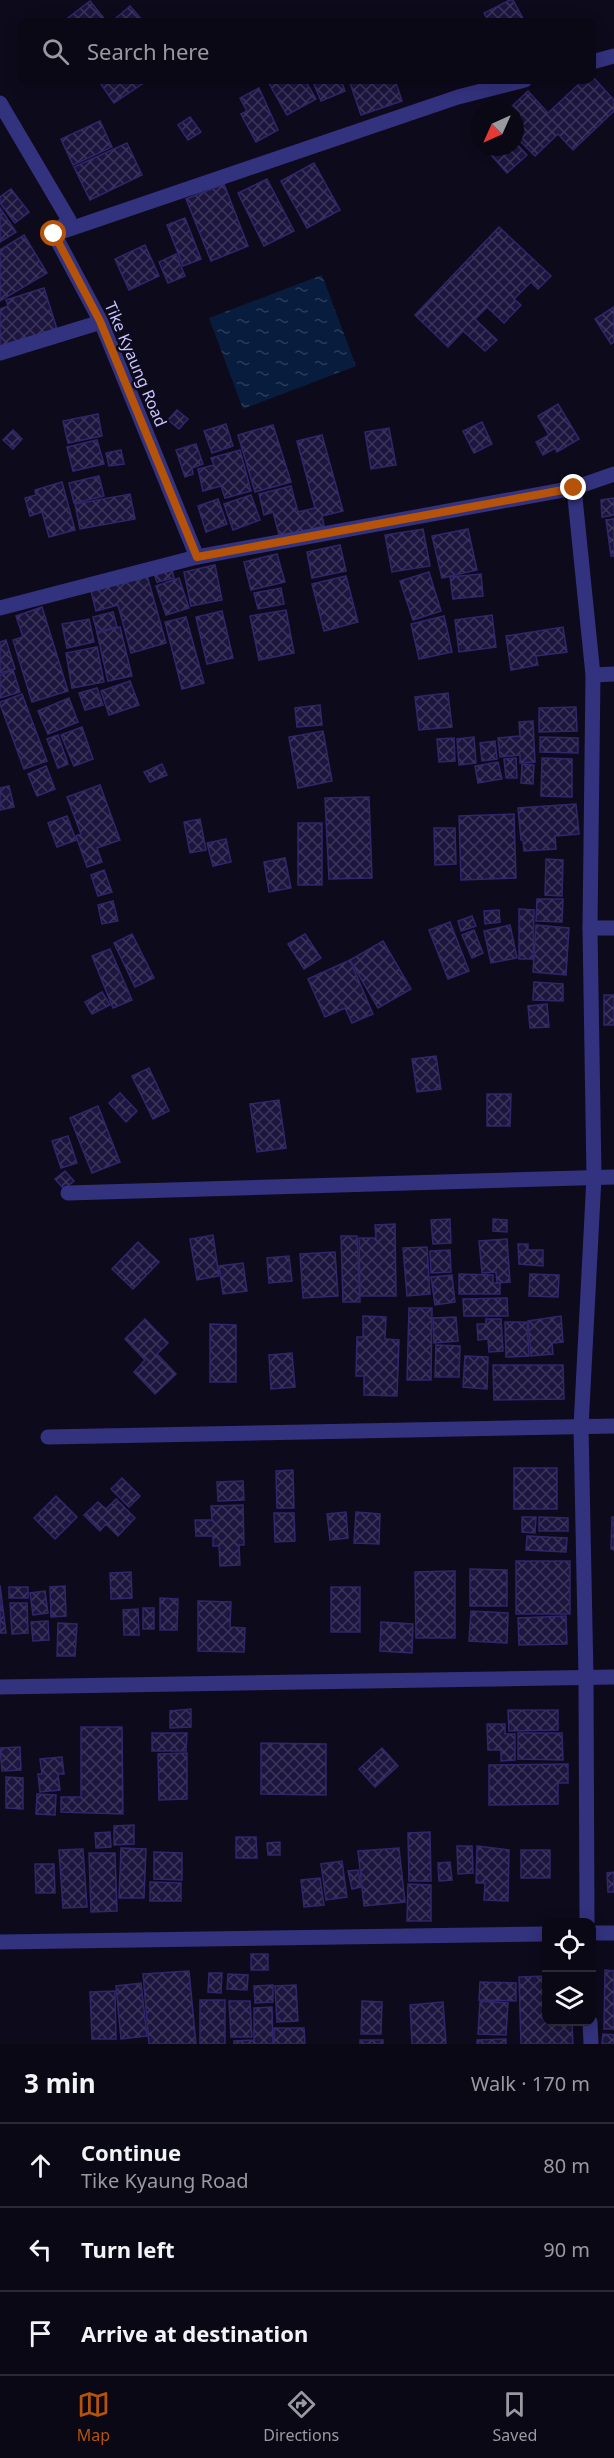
<!DOCTYPE html>
<meta charset="utf-8">
<style>
body{margin:0;font-family:"Noto Sans",sans-serif;background:#13111e;color:#f1f3f6}
.controls{position:absolute;right:18px;bottom:18px;display:grid;overflow:hidden;border-radius:12px;box-shadow:0 3px 15px #0003}
.controls button{width:54px;height:54px;display:grid;place-items:center;padding:0;border:0;border-bottom:2px solid #2a2934;background:#0a0815;color:#f1f3f6;font:30px sans-serif}
.compass{position:absolute;left:470px;top:102px;width:54px;height:54px;border-radius:50%;background:#0a0815;box-shadow:0 3px 15px #0003;rotate:225deg}
.stop{position:absolute;width:18px;height:18px;margin:-14px;border:4px solid #b45309;border-radius:50%;background:#fff}
.stop.end{background:#b45309;border-color:#fff;box-shadow:0 2px 6px #0008}
.list{margin:0;padding:0;list-style:none}
h2{display:flex;justify-content:space-between;align-items:center;height:78px;margin:0;padding:0 24px;font-size:26px}
h2 small{font-size:20px;font-weight:400;color:#999aa0}
.list li{display:grid;grid-template-columns:39px 1fr auto;gap:18px;align-items:center;box-sizing:border-box;height:84px;padding:0 24px;border-top:2px solid #2a2934}
.list b{display:block;font-size:22px;white-space:nowrap}
.list p{margin:0;font-size:20px;white-space:nowrap;color:#999aa0}
.list em{font-size:20px;font-style:normal;color:#999aa0}
.icon{flex:none;width:33px;height:33px;fill:none;stroke:currentColor;stroke-width:2;stroke-linecap:round;stroke-linejoin:round}
.map{position:relative;flex:none;width:614px;height:2044px;overflow:hidden}
.search{position:absolute;background:#0a0815;box-shadow:0 3px 15px #0003;left:18px;right:18px;top:18px;height:66px;display:flex;align-items:center;gap:15px;box-sizing:border-box;padding:0 21px;border-radius:12px;color:#999aa0;font-size:22px}
.sheet{height:330px;background:#0a0815}
nav{display:flex;justify-content:space-around;align-items:center;box-sizing:border-box;height:84px;border-top:2px solid #2a2934;background:#0a0815;font-size:16px;color:#999aa0}
nav a{display:grid;justify-items:center;gap:3px}
nav .on{color:#b45309}
.map>svg:first-child{display:block}
.water{fill:url(#water-ripples)}
.building{fill:url(#building-cross-hatch);stroke:#32266b;stroke-width:1.5}
.lines{fill:none;stroke-linecap:round;stroke-linejoin:round}
.minor{stroke:#33327e;stroke-width:15}
.route{stroke:#b45309;stroke-width:8}
.labels{text-anchor:middle;stroke-width:5;stroke-linejoin:round;paint-order:stroke}
.street-label{font-size:16px;fill:#cac5ff;stroke:#0d0a1c}
</style>
<div class="map">
<svg width="614" height="2044" viewBox="0 0 614 2044">
<defs>
<pattern id="water-ripples" width="26" height="14" patternUnits="userSpaceOnUse" patternTransform="scale(1.5)"><rect width="26" height="14" fill="#081d3d"/><path d="M2 4q2-2 4 0t4 0M15 11q2-2 4 0t4 0" fill="none" stroke="#2b3c5a"/></pattern>
<pattern id="building-cross-hatch" width="8" height="8" patternUnits="userSpaceOnUse" patternTransform="scale(1.5)"><rect width="8" height="8" fill="#1c153e"/><path d="M0 0l8 8M0 8l8-8" fill="none" stroke="#3c365b"/></pattern>
</defs>
<rect width="100%" height="100%" fill="#0d0a1c"/>
<!-- water -->
<path class="water" d="M322,275l34,91 -113,43 -34,-91z"/>
<!-- building -->
<g class="building">
<path d="M510,0h3l12,22h-36l-5,-9z"/>
<path d="M90,1l17,21h-36l-3,-4z"/>
<path d="M130,6l14,16h-24l-4,-4z"/>
<path d="M592,76l22,24v11l-41,39 -15,-16 -23,22 -20,-20v-25h-8l21,-20 20,22 35,-33h9z"/>
<path d="M98,80h50l-34,23z"/>
<path d="M267,80h38l11,19 -29,16z"/>
<path d="M312,80h29l4,11 -24,10z"/>
<path d="M349,80h46l7,21 -41,14z"/>
<path d="M259,88l19,42 -22,12 -15,-28 6,-3 -7,-13z"/>
<path d="M190,117l11,15 -13,8 -10,-15z"/>
<path d="M100,121l12,26 -39,18 -12,-26z"/>
<path d="M515,142l12,13 -20,18 -23,-26h31z"/>
<path d="M127,143l15,32 -52,25 -16,-33z"/>
<path d="M314,163l26,47 -33,18 -26,-47z"/>
<path d="M267,179l27,52 -30,15 -26,-53z"/>
<path d="M224,184l24,62 -37,15 -25,-62z"/>
<path d="M11,189l18,23 -14,11 -15,-20v-6z"/>
<path d="M0,208l16,24 -16,10z"/>
<path d="M185,218l16,41 -18,7 -16,-41z"/>
<path d="M499,227l52,49 -13,13 -7,-7 -17,17 7,6 -17,18 -17,-16 -12,12 22,21 -12,11 -22,-20 -15,16 -33,-32z"/>
<path d="M24,235l23,38 -47,28v-51z"/>
<path d="M145,245l14,31 -30,14 -14,-31z"/>
<path d="M176,254l9,22 -17,7 -9,-21z"/>
<path d="M44,288l13,41 -57,19v-39l8,-3 -2,-6z"/>
<path d="M614,307v35l-3,2 -16,-25z"/>
<path d="M558,404l21,35 -22,13 -2,-4 -12,7 -7,-13 13,-7 -11,-19z"/>
<path d="M177,410l11,9 -9,10 -11,-9z"/>
<path d="M98,414l4,22 -34,7 -5,-22z"/>
<path d="M482,422l10,22 -18,9 -11,-22z"/>
<path d="M226,424l7,22 -21,7 -8,-22z"/>
<path d="M273,425l18,57 -36,10 -17,-57z"/>
<path d="M389,428l7,37 -25,4 -6,-37z"/>
<path d="M13,430l9,9 -9,10 -10,-9z"/>
<path d="M322,435l21,76 -21,5 2,10 -44,12 -7,-26 -9,3 -5,-21 32,-8 7,26 17,-4 -18,-67z"/>
<path d="M97,440l7,24 -31,7 -6,-24z"/>
<path d="M196,444l7,20 -11,4 1,6 -8,3 -9,-27z"/>
<path d="M121,450l3,14 -15,2 -3,-13z"/>
<path d="M240,450l11,41 -26,7 -4,-12 -18,5 -5,-22 16,-4 -3,-7z"/>
<path d="M99,476l5,20 -30,7 -5,-20z"/>
<path d="M62,482l13,48 -26,7 -7,-25 -12,4 -5,-18 11,-3 -1,-5z"/>
<path d="M130,494l5,25 -55,10 -5,-25z"/>
<path d="M251,495l9,25 -27,10 -9,-26z"/>
<path d="M614,498v17l-12,2 -1,-17z"/>
<path d="M218,499l9,25 -21,8 -8,-26z"/>
<path d="M614,519v37h-3l-5,-36z"/>
<path d="M423,529l7,37 -38,6 -7,-37z"/>
<path d="M468,529l9,41 -35,8 -10,-42z"/>
<path d="M340,545l6,26 -34,7 -5,-26z"/>
<path d="M277,554l8,28 -34,8 -7,-28z"/>
<path d="M215,565l7,35 -31,6 -7,-34z"/>
<path d="M172,569l2,9 -17,4 -3,-8z"/>
<path d="M429,572l12,39 -28,9 -13,-39z"/>
<path d="M481,574l2,22 -30,3 -3,-22z"/>
<path d="M147,575l19,68 -35,10 -13,-48 -22,6 -5,-20z"/>
<path d="M346,576l12,46 -34,9 -12,-47z"/>
<path d="M179,578l10,30 -23,7 -10,-29z"/>
<path d="M281,588l3,16 -26,5 -4,-16z"/>
<path d="M42,607l26,84 -36,11 -19,-62 10,-3 -7,-21z"/>
<path d="M286,610l8,43 -35,7 -9,-44z"/>
<path d="M222,611l11,47 -26,6 -11,-47z"/>
<path d="M113,612l4,15 -20,5 -4,-15z"/>
<path d="M492,615l4,32 -37,5 -4,-32z"/>
<path d="M444,616l8,36 -33,7 -8,-35z"/>
<path d="M186,617l18,66 -22,6 -17,-67z"/>
<path d="M89,619l5,23 -27,6 -5,-24z"/>
<path d="M120,627l12,49 -24,5 -11,-48z"/>
<path d="M563,627l4,25 -31,4 2,9 -27,5 -5,-34z"/>
<path d="M6,640l9,29 -15,4v-31z"/>
<path d="M97,647l7,35 -32,6 -6,-35z"/>
<path d="M13,670l7,22 -20,6v-23z"/>
<path d="M130,681l9,24 -30,10 -8,-24z"/>
<path d="M97,688l6,17 -18,5 -6,-17z"/>
<path d="M448,693l4,34 -33,3 -4,-33z"/>
<path d="M22,694l25,67 -23,8 -24,-65v-2z"/>
<path d="M69,698l9,24 -30,12 -10,-23z"/>
<path d="M320,705l2,20 -25,2 -2,-19z"/>
<path d="M576,707l1,24 -38,1v-24z"/>
<path d="M533,721l2,41 -15,1v-8l-20,2 -2,-19 22,-2 -1,-14z"/>
<path d="M82,727l11,32 -19,7 -13,-31z"/>
<path d="M323,731l9,50 -34,7 -9,-51z"/>
<path d="M58,735l10,29 -10,4 -11,-29z"/>
<path d="M474,737l2,26 -17,2 -2,-26z"/>
<path d="M540,737l38,1v15l-38,-1z"/>
<path d="M454,738l1,23 -16,1 -2,-23z"/>
<path d="M495,741l2,18 -15,2 -2,-18z"/>
<path d="M516,758l1,20h-11l-2,-19z"/>
<path d="M542,758l30,1v38l-31,-1z"/>
<path d="M498,762l4,17 -24,4 -3,-17z"/>
<path d="M162,764l5,11 -17,7 -6,-10z"/>
<path d="M522,764l12,1 -1,19 -12,-1z"/>
<path d="M46,766l9,23 -18,7 -9,-22z"/>
<path d="M100,785l20,55 -23,8 5,14 -15,5 -11,-31 5,-2 -14,-37z"/>
<path d="M9,786l5,21 -14,3v-22z"/>
<path d="M369,797l3,81 -43,1 -4,-81z"/>
<path d="M576,804l3,30 -24,2 1,13 -32,2 -1,-11h-2l-3,-32z"/>
<path d="M514,814l2,64 -55,2 -2,-64z"/>
<path d="M67,816l9,24 -19,7 -9,-24z"/>
<path d="M200,819l6,31 -16,3 -6,-31z"/>
<rect x="298" y="823" width="24" height="62"/>
<path d="M434,828h21l1,36 -21,1z"/>
<path d="M226,839l5,23 -18,4 -6,-23z"/>
<path d="M285,858l6,30 -22,4 -5,-30z"/>
<path d="M546,859l17,1 -1,36 -17,-1z"/>
<path d="M104,870l8,22 -14,4 -7,-21z"/>
<path d="M537,899h26l-1,23 -26,-1z"/>
<path d="M113,901l5,20 -16,3 -4,-19z"/>
<path d="M519,909l15,1 -1,49h-14z"/>
<path d="M499,910l1,12 -15,2 -1,-13z"/>
<path d="M472,916l4,10 -15,5 -3,-10z"/>
<path d="M450,922l19,49 -21,8 -19,-49z"/>
<path d="M510,925l7,33 -26,5 -7,-32z"/>
<path d="M536,925l33,3 -3,47 -33,-3z"/>
<path d="M474,930l9,23 -11,5 -10,-23z"/>
<path d="M132,934l22,44 -19,9 -21,-44z"/>
<path d="M305,934l16,24 -17,11 -16,-25z"/>
<path d="M383,941l28,48 -33,19 -28,-48z"/>
<path d="M110,949l22,51 -19,8 -21,-52z"/>
<path d="M350,960l23,54 -21,9 -7,-15 -20,9 -17,-38z"/>
<path d="M534,982l29,2v17l-30,-1z"/>
<path d="M102,992l8,13 -18,9 -7,-12z"/>
<rect x="604" y="995" width="10" height="30"/>
<path d="M547,1004l2,23 -19,1 -2,-22z"/>
<path d="M436,1056l5,33 -24,3 -5,-33z"/>
<path d="M149,1068l20,43 -16,8 -21,-43z"/>
<path d="M120,1093l17,18 -11,11 -17,-19z"/>
<path d="M487,1094h24l-1,32h-23z"/>
<path d="M279,1100l7,48 -29,4 -7,-48z"/>
<path d="M98,1106l22,56 -28,11 -22,-55z"/>
<path d="M68,1136l9,27 -16,5 -9,-27z"/>
<path d="M65,1171l9,10 -10,8 -9,-10z"/>
<path d="M450,1219l1,24 -18,1 -2,-24z"/>
<path d="M493,1219l14,1v12l-14,-1z"/>
<path d="M395,1224l1,72h-36l-1,-58h17l-1,-13z"/>
<path d="M213,1235l6,41 -22,4 -7,-41z"/>
<path d="M341,1236h16l3,66h-17z"/>
<path d="M507,1239l3,43 -13,1 -1,-11 -14,1 -3,-32z"/>
<path d="M138,1242l21,20 -26,27 -21,-20z"/>
<path d="M518,1244h10v6h15v16l-24,-2z"/>
<path d="M427,1247l3,47 -23,2 -4,-48z"/>
<path d="M450,1250l1,22 -20,1 -1,-22z"/>
<path d="M335,1252l3,44 -35,2 -3,-44z"/>
<path d="M289,1256l3,25 -23,2 -2,-25z"/>
<path d="M243,1263l4,28 -24,3 -4,-28z"/>
<path d="M459,1274l34,1v8h7v11h-41z"/>
<path d="M530,1274l29,1 -1,22 -29,-1z"/>
<path d="M452,1275l3,27 -20,3 -4,-28z"/>
<path d="M507,1298l1,18h-44l-1,-17z"/>
<path d="M409,1308h23l-1,72h-24z"/>
<path d="M363,1316l23,1 -1,22 14,1 -2,56 -33,-1v-19h-8l1,-39h6z"/>
<path d="M561,1316l2,26 -11,1 1,11 -22,2 -3,-35z"/>
<path d="M456,1317l2,24 -24,2 -1,-25z"/>
<path d="M145,1319l23,24 -11,11 19,20 -21,20 -21,-22 11,-12 -20,-21z"/>
<path d="M486,1319h15l2,32 -14,1 -1,-13 -10,1 -1,-16h9z"/>
<path d="M505,1322h22l2,34 -23,1z"/>
<path d="M210,1324l26,1v57h-26z"/>
<path d="M436,1345l24,1 -1,31h-24z"/>
<path d="M292,1353l3,34 -24,2 -2,-34z"/>
<path d="M465,1356l23,1 -1,32 -24,-2z"/>
<path d="M493,1365h70l1,34 -70,1z"/>
<rect x="514" y="1468" width="43" height="41"/>
<path d="M293,1470l1,38h-17l-1,-37z"/>
<path d="M122,1478l18,18 -11,11 -18,-18z"/>
<path d="M243,1481l1,19 -26,1 -1,-19z"/>
<path d="M56,1496l21,21 -22,22 -21,-21z"/>
<path d="M116,1499l19,19 -17,18 -12,-12 -6,7 -16,-16 14,-13 8,7z"/>
<path d="M243,1505l1,40h-5l1,20 -20,1 -1,-20h-6v-10h-17l-1,-16h17l-1,-14z"/>
<path d="M346,1512l2,26 -18,2 -3,-26z"/>
<path d="M356,1512l24,2 -1,30 -25,-1z"/>
<path d="M274,1513h20l1,28 -20,1z"/>
<path d="M522,1517h14l-1,16 -13,-1z"/>
<path d="M539,1517l29,1v13h-29z"/>
<path d="M612,1517h2v33l-3,-1z"/>
<path d="M527,1536l40,2 -1,14 -40,-2z"/>
<rect x="516" y="1561" width="54" height="53"/>
<path d="M470,1569l37,1v36h-37z"/>
<path d="M455,1571v67h-39l-1,-66z"/>
<path d="M131,1572l1,26 -21,1 -1,-26z"/>
<path d="M0,1585l6,48h-6z"/>
<path d="M65,1586l1,30 -15,1 -1,-30z"/>
<rect x="9" y="1587" width="19" height="11"/>
<rect x="331" y="1587" width="29" height="45"/>
<path d="M45,1591l3,22 -15,2 -3,-22z"/>
<path d="M160,1598l18,1 -1,31h-17z"/>
<path d="M198,1601l33,1 -1,25 15,1 -1,24 -46,-1z"/>
<path d="M10,1603h17l1,30 -16,1z"/>
<rect x="143" y="1608" width="11" height="21"/>
<path d="M138,1609l1,26h-15l-1,-25z"/>
<path d="M471,1611l37,2 -1,30 -38,-2z"/>
<path d="M566,1616l1,28 -48,1 -1,-27z"/>
<path d="M48,1621l1,19 -16,1 -2,-19z"/>
<path d="M381,1622l32,2 -1,29 -32,-2z"/>
<path d="M58,1623l19,1 -2,32h-18z"/>
<path d="M191,1709v18l-21,1v-17z"/>
<path d="M508,1710h50v20l-49,1z"/>
<path d="M487,1724h18v10h10v26l-14,1v-11h-13z"/>
<path d="M81,1727h41l1,87 -62,-2v-15h20z"/>
<path d="M152,1733h35l-1,18h-34z"/>
<path d="M518,1733h44l1,27 -45,-1z"/>
<path d="M261,1743l65,1v51l-65,-1z"/>
<path d="M20,1747l1,23 -19,1 -2,-23z"/>
<path d="M382,1748l16,18 -23,21 -16,-18z"/>
<path d="M187,1753v46l-28,1 -1,-46z"/>
<path d="M62,1757l2,17h-6l2,16 -20,2 -2,-18h4l-2,-15z"/>
<path d="M568,1764v19h-10v21l-69,1v-40z"/>
<path d="M6,1777l17,1v31l-17,-1z"/>
<path d="M37,1794l19,1 -1,20 -19,-1z"/>
<path d="M134,1825v19l-20,1v-19z"/>
<path d="M110,1832l1,15 -15,1 -1,-15z"/>
<path d="M430,1832l1,49h-22l-1,-48z"/>
<path d="M236,1837h20l1,21h-21z"/>
<path d="M280,1842v13h-12l-1,-12z"/>
<path d="M457,1846h15l1,27 -15,1z"/>
<path d="M477,1846l32,4 -1,51 -24,-1 1,-17h-9z"/>
<path d="M121,1848l25,1 -2,49h-25z"/>
<path d="M399,1848l6,54 -41,4 -6,-55z"/>
<path d="M83,1849l4,58 -24,1 -4,-58z"/>
<rect x="521" y="1850" width="29" height="28"/>
<path d="M154,1852l28,1v27l-28,-1z"/>
<path d="M89,1853h26l2,58 -26,1z"/>
<path d="M342,1861l5,36 -21,3 -5,-36z"/>
<path d="M450,1862l2,18 -13,1 -1,-18z"/>
<path d="M35,1864h19l1,29h-19z"/>
<path d="M358,1870l3,17 -9,2 -4,-18z"/>
<path d="M614,1872v20h-6l-1,-19z"/>
<path d="M320,1878l4,27 -20,2 -3,-27z"/>
<path d="M150,1882l31,1v18h-31z"/>
<path d="M408,1884l23,1v36h-24z"/>
<rect x="251" y="1954" width="17" height="16"/>
<path d="M605,1970l9,1v58h-10z"/>
<path d="M189,1971l7,73h-47l-6,-70z"/>
<path d="M209,1973h13l-1,20 -13,-1z"/>
<path d="M228,1974l20,1 -1,15 -20,-1z"/>
<path d="M546,1976v46h26l1,22h-52l-2,-67z"/>
<path d="M480,1982l36,1v18l-37,-1z"/>
<path d="M141,1983l6,53 -26,3 -5,-53z"/>
<path d="M273,1985v17l-18,1 -1,-17z"/>
<path d="M296,1985l2,36 -21,1 -2,-36z"/>
<path d="M115,1991l1,48h-24l-2,-47z"/>
<rect x="200" y="2000" width="25" height="44"/>
<path d="M229,2001h21l2,36h-21z"/>
<path d="M362,2001l20,1 -1,32h-20z"/>
<path d="M480,2001l28,2 -2,32 -28,-1z"/>
<path d="M443,2002l3,42h-34l-2,-39z"/>
<path d="M272,2007l1,37h-39v-3l20,-1v-32z"/>
<path d="M274,2028h30l1,16h-31z"/>
<path d="M603,2034l11,1v9h-12z"/>
<path d="M506,2039v5h-29v-4z"/>
<rect x="360" y="2040" width="23" height="4"/>
</g>
<g class="lines">
<!-- minor -->
<g class="minor">
<path d="M592,62l22,-6"/>
<path d="M0,103l69,117 -15,14 47,88 96,235"/>
<path d="M58,233l400,-136 67,-17"/>
<path d="M0,353l101,-31"/>
<path d="M574,488l19,187 -3,253 4,249 -13,250 5,250 1,245"/>
<path d="M0,608l197,-51 377,-69 40,-14"/>
<path d="M593,675l21,-1"/>
<path d="M590,928h24"/>
<path d="M68,1193l546,-16"/>
<path d="M48,1437l566,-11"/>
<path d="M0,1687l614,-10"/>
<path d="M592,1933h22"/>
<path d="M0,1942l546,-8"/>
<path d="M590,2022l1,22"/>
</g>
</g>
<g class="lines">
<!-- route -->
<path class="route" d="M54,234l46,87 97,236 377,-69"/>
</g>
<g class="labels">
<!-- street labels -->
<g class="street-label">
<text transform="translate(136 364) rotate(67)" y="6">Tike Kyaung Road</text>
</g>
</g>
</svg>
<div class="controls">
<button><svg class="icon" aria-label="locate" viewBox="0 0 24 24"><circle cx="12" cy="12" r="6"/><path d="M12 2v4M12 18v4M2 12h4M18 12h4"/></svg></button>
<button><svg class="icon" aria-label="layers" viewBox="0 0 24 24"><path d="M12 4l9 5-9 5-9-5zM3 14l9 5 9-5"/></svg></button>
</div>
<svg class="compass" viewBox="-18 -18 36 36"><path d="M0-13l5 13h-10z" fill="#e53935"/><path d="M0 13l5-13h-10z" fill="#999aa0"/></svg>
<div class="stop" style="left:54px;top:234px"></div>
<div class="stop end" style="left:574px;top:488px"></div>
<div class="search"><svg class="icon" aria-label="search" viewBox="0 0 24 24"><circle cx="10" cy="10" r="6"/><path d="M15 15l6 6"/></svg>Search here</div>
</div>
<section class="sheet">
<h2>3 min<small>Walk · 170 m</small></h2>
<ul class="list">
<li><svg class="icon" aria-label="ahead" viewBox="0 0 24 24"><path d="M12 20V5M6 11l6-6 6 6"/></svg><div><b>Continue</b><p>Tike Kyaung Road</p></div><em>80 m</em></li>
<li><svg class="icon" aria-label="left" viewBox="0 0 24 24"><path d="M17 20v-9H6M10 6l-5 5 5 5"/></svg><div><b>Turn left</b></div><em>90 m</em></li>
<li><svg class="icon" aria-label="arrive" viewBox="0 0 24 24"><path d="M6 21V4h12l-3 4 3 4H6"/></svg><div><b>Arrive at destination</b></div></li>
</ul>
</section>
<nav>
<a class="on"><svg class="icon" aria-label="map" viewBox="0 0 24 24"><path d="M3 6l6-2 6 2 6-2v14l-6 2-6-2-6 2zM9 4v14M15 6v14"/></svg>Map</a>
<a><svg class="icon" aria-label="directions" viewBox="0 0 24 24"><path d="M12 3l9 9-9 9-9-9zM9 14v-3h6M13 9l2 2-2 2"/></svg>Directions</a>
<a><svg class="icon" aria-label="saved" viewBox="0 0 24 24"><path d="M7 4h10v16l-5-4-5 4z"/></svg>Saved</a>
</nav>
